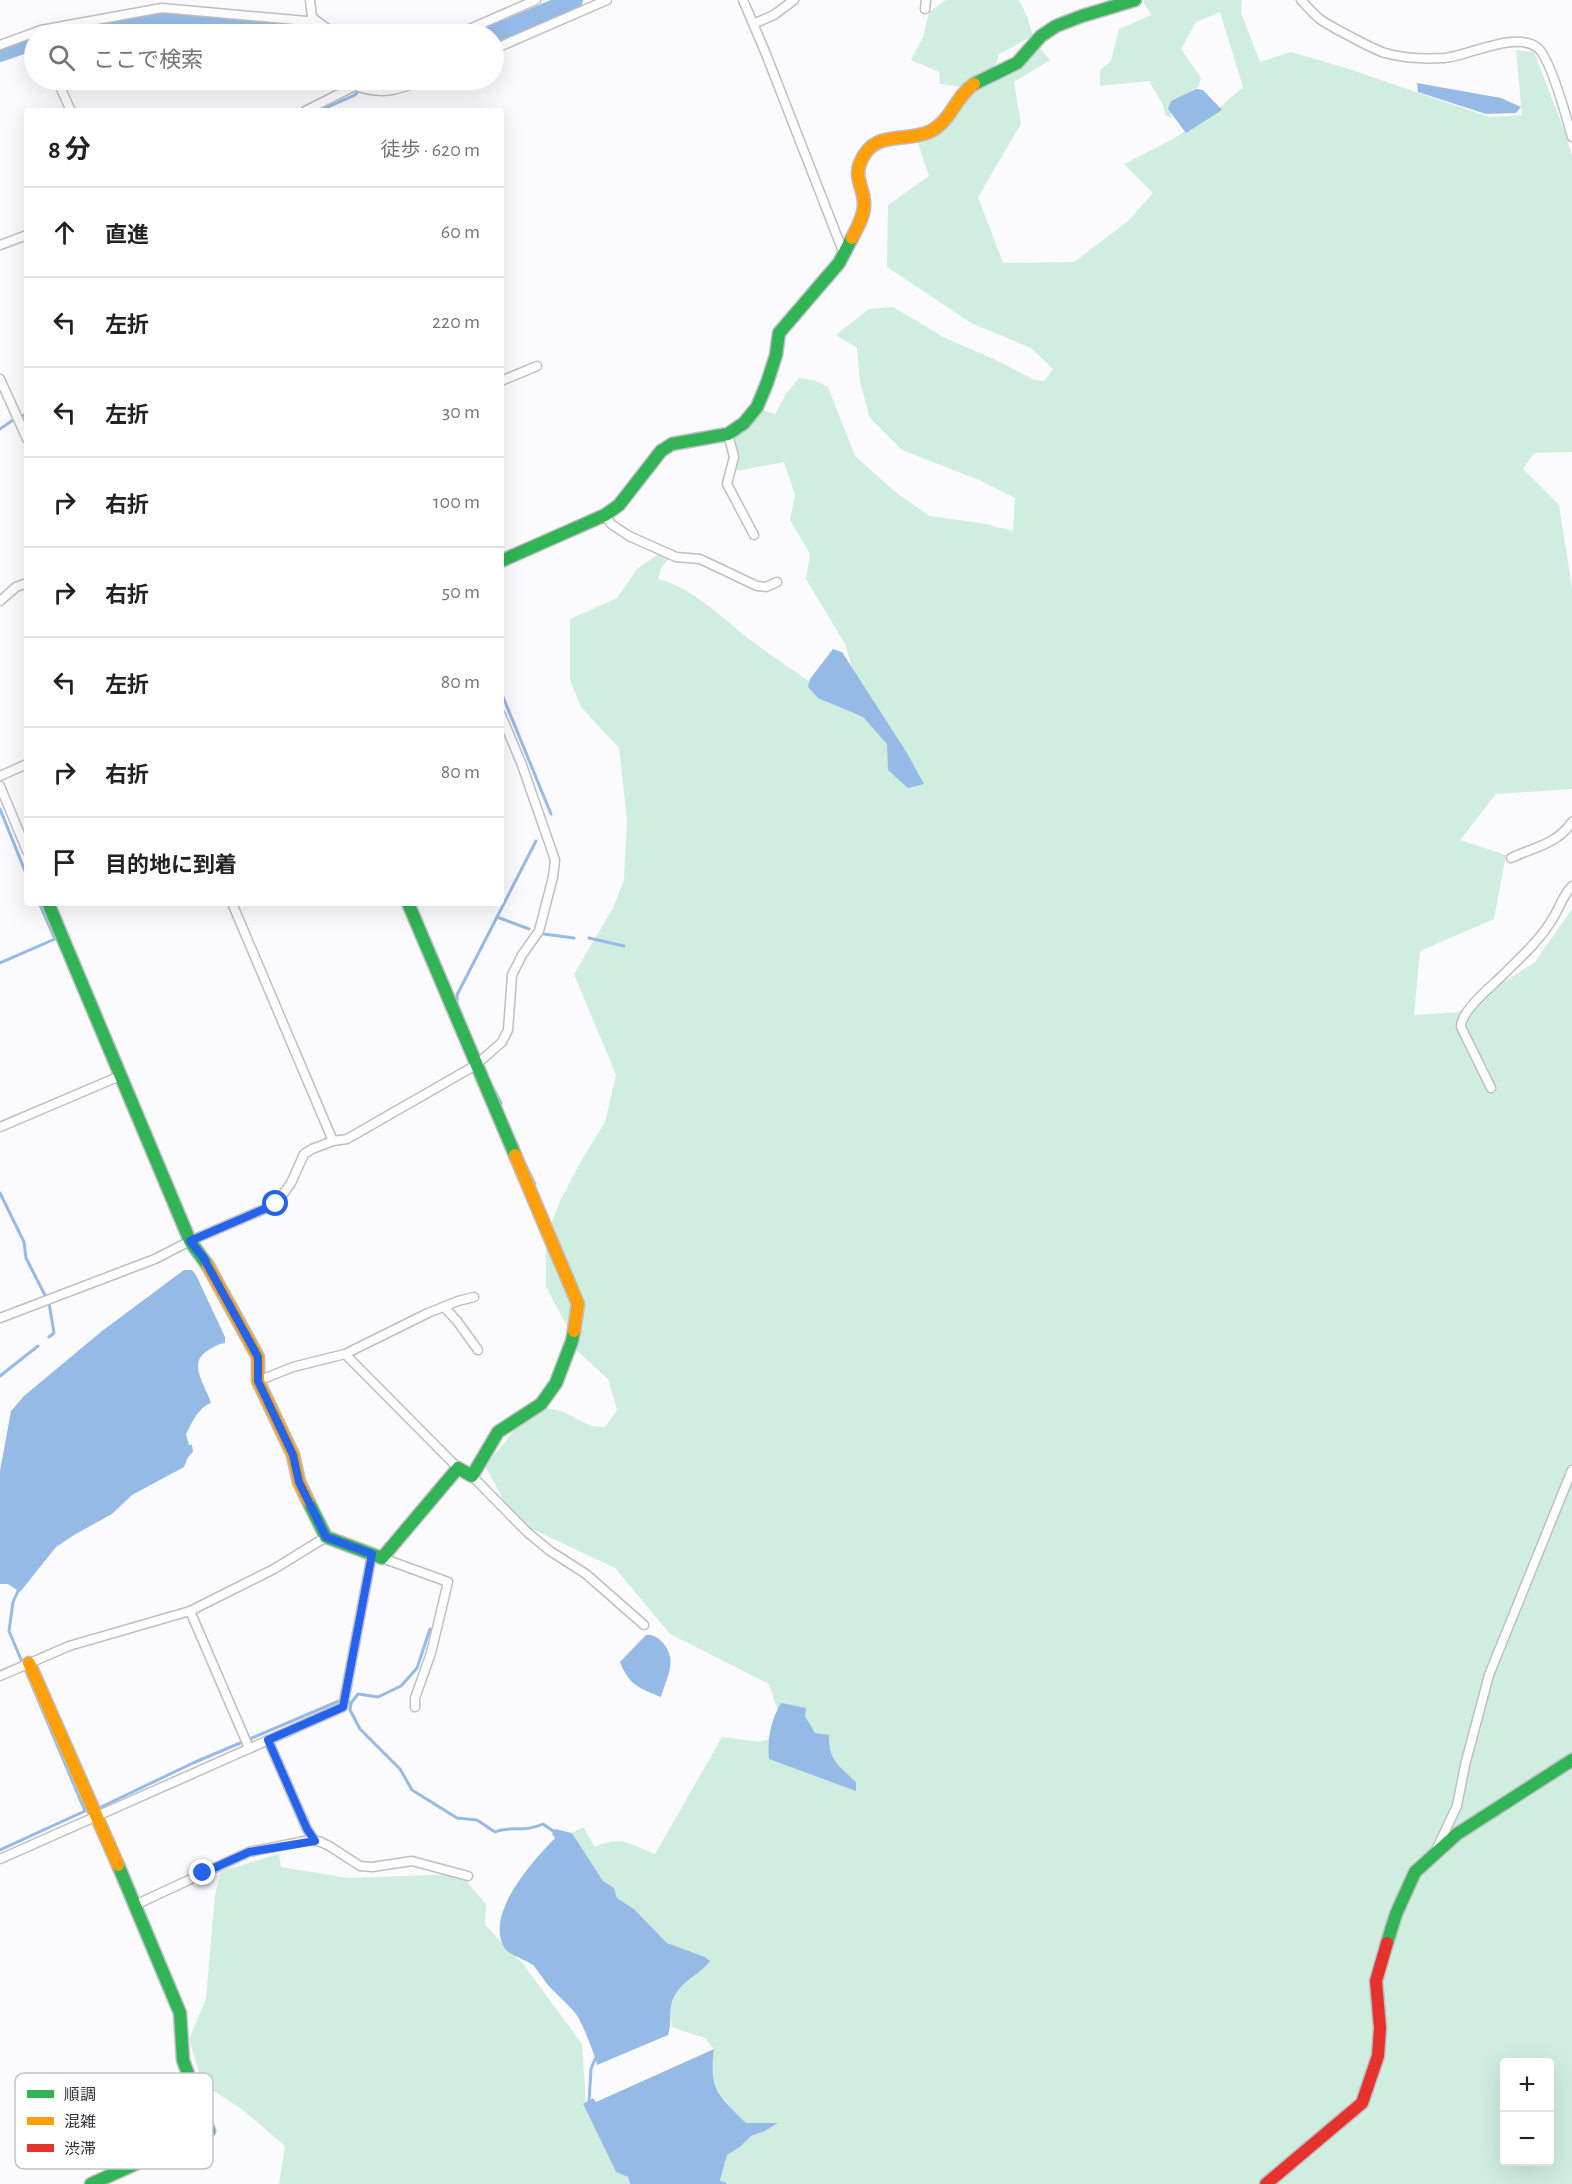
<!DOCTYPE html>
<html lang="ja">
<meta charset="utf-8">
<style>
body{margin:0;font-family:"Alegreya Sans","Noto Sans JP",sans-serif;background:#f2f2f2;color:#222}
.controls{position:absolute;right:18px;bottom:18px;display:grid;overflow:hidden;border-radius:6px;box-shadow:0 6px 24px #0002}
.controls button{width:54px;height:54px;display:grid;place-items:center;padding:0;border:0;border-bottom:2px solid #e0e0e0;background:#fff;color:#222;font:30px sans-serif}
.stop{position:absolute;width:18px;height:18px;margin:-14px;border:4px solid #2563eb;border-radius:50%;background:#fff}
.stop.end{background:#2563eb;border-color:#fff;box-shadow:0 2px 6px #0008}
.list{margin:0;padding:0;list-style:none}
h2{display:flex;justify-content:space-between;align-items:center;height:78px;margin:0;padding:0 24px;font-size:26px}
h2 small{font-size:20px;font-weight:400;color:#767676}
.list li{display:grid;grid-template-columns:39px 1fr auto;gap:18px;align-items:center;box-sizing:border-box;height:90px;padding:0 24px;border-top:2px solid #e0e0e0}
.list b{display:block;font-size:22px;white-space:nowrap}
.list em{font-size:20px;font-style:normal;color:#767676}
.icon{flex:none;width:33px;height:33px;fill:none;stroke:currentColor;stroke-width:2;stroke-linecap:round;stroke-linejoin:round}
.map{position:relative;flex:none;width:1572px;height:2184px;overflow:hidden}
.search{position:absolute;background:#fff;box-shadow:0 6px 24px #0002;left:24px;top:24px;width:480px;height:66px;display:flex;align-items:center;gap:15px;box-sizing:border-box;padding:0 21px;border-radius:33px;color:#767676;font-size:22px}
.panel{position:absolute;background:#fff;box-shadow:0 6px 24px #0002;left:24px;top:108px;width:480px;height:798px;border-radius:6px}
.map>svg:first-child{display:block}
.green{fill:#d0eee0;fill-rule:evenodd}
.water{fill:#96bae6}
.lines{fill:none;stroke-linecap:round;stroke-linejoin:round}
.stream{stroke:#96bae6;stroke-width:3}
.river{stroke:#96bae6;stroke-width:18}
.street-casing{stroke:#bfbec2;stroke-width:11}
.fast-casing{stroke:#bfbec2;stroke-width:15}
.slow-casing{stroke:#bfbec2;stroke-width:15}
.jam-casing{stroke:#bfbec2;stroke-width:15}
.street{stroke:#fefeff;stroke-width:8}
.fast{stroke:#30b455;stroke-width:12}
.slow{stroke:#ff9f0a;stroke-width:12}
.jam{stroke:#e5322d;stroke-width:12}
.route{stroke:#2563eb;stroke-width:8}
.key{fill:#fff;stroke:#c2c1c4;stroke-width:1.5}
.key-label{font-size:16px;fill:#343139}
</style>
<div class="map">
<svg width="1572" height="2184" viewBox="0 0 1572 2184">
<rect width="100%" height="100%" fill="#fbfafc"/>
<!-- green -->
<g class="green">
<path d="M946,0h73l8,16 6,20 -34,18 -5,18 -32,15 -22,-3 -1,-12 -28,-12 12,-23 6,-25z"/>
<path d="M1145,0h97l-1,13 19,49 31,-10 58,17 140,48 33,-2 -6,-65 18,2 32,83 6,21v296l-38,1 -11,16 36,36 13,83v201l-76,5 -36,46 46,15 -12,64 -74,32 -6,64 44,-3 77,-50 37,-53v1275h-853l8,-29 13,-8 11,-11 14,-5 11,-8h-30c-28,-30 -36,-31 -32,-74l-9,-11 -34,-11c1,-8 -1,-18 1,-24 5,-16 19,-27 32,-35l1,-11 -38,-14 -33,-34 -17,-11 -3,-10 -11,-7 -31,-48 11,-6 12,20c27,-12 34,-3 60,7l67,-117 38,5 25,-9 -16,-49 -99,-50 -55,-66 -100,-47 -30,-55 33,-40 27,-18 16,3 30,15 14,1 12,-17 -9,-31 -34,-31 -6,-20 -22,-41v-50l14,-36 20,-38 25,-41 11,-47 -42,-101 39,-66 11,-28 3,-60 -8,-72 -38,-41 -11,-27v-61l47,-21 20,-29 23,-16 9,5 -8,11 -3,10c36,9 66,41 95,63 33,24 65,46 99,68l9,-14 -16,-52 -39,-65 4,-25 -20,-34 5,-25 -11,-33 -47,9v-16l-5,-20 28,-26 15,5 11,-20 13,-16 15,2 14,7 27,69 38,34 36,26 52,7 32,8 2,-33 -36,-18 -77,-30 -32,-32 -10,-36 -3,-34 -21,-13 33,-26 24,-2 52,31 51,22 38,20 10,1 9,-12 -22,-21 -60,-25 -84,-56 1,-62 41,-29 -12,-36 60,-55 62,-38 11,13 -36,22 7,42 -43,73 25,66 71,-1 53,-40 26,-29 -29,-29 49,-25 37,-23 33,-29 -23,-75 -24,10 -15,27 20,29 -3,9 -26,15 -2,7 2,9 -7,-3 -2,-10 -14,-24 -49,5v-16l11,-9 8,-32 33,-14 -9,-13zM1504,2062h46v100h-46z"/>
<path d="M279,1854l2,13 67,11 112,-4 26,30 -1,21 39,40 58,79 4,59 -3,2 33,67 12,5 2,7h-351l6,-38 -42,-36 -41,-27 -13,-44 17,-40 9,-104 6,-24z"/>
</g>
<!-- water -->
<g class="water">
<path d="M1417,83l84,15 20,9 -5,6 -30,1 -68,-22z"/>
<path d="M1196,89l7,1 19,20 -36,23 -18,-24 3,-8z"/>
<path d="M833,649l9,3 65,101 17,31 -16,4 -20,-18 -1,-26 -24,-27 -45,-19 -10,-11 2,-8z"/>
<path d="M184,1270h8l4,5 29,62v6c-7,1 -12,4 -18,8 -20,13 -1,35 4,52 -12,4 -19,19 -25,31l3,11h3l1,7 -5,5 -4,10 -52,28 -20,19 -38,21 -18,12 -36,45 -12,-8h-8v-113l11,-60 13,-15 78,-65z"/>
<path d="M646,1635c7,-1 12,3 17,8 15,18 4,33 -2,54 -22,-9 -32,-12 -41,-35z"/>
<path d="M781,1703l25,5 -1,8 10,17 14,2c-1,25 10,31 27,47v9l-87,-32c-2,-20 2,-39 12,-56z"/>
<path d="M555,1829l17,4 31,48 11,7 3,10 17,11 33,34 38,14 5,4c-12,16 -30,19 -38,41 -3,10 0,21 -4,33l-71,30c-2,-10 -15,-43 -21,-51 -8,-10 -19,-19 -28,-29 -5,-6 -9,-13 -14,-19 -8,-7 -25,-10 -30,-19 -19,-34 29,-86 51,-109l-3,-4z"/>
<path d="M714,2049c-5,42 4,45 32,74h32l-13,8 -14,5 -11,11 -13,8 -8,29h-89l-2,-7 -12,-5 -33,-68 10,-6 3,4z"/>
</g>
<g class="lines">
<!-- stream -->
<g class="stream">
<path d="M319,111l36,-16 12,-15"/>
<path d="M0,429l13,-9 14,-6"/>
<path d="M501,692l50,122"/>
<path d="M0,809l27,67"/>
<path d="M497,917l32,12"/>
<path d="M544,934l30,4"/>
<path d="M589,938l35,8"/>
<path d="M0,963l55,-24 -16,-36"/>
<path d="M457,1006v-11l79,-154"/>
<path d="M492,1086l9,17 -1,7"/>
<path d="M511,1132l7,14 1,6"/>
<path d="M525,1164l10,20"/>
<path d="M0,1193l24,49 2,16 23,45 5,30 -5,4"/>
<path d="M0,1376l38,-30"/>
<path d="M351,1703l-1,7 10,19 40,40 12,21 45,28 20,2 18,12c16,-7 28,1 48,-8l10,7"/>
<path d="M99,1808l94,-45 146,-62 12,2 7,-9 20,3 23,-11 16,-18 13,-39"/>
<path d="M85,1811l7,-2"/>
<path d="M0,1850l85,-39 -76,-180 4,-29 5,-11"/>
<path d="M589,2102l2,-33 4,-10"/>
<path d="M719,2182l6,2"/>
</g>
<!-- river -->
<g class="river">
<path d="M68,34l88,-14 159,13 3,1"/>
<path d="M493,34l81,-34"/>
<path d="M0,53l34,-12"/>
</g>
<defs>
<g id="street">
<path d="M310,0l2,17 6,5"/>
<path d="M743,0l23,54 78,200"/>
<path d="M1301,0c6,6 12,14 19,19 7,6 57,32 65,34 18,5 41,6 59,5 25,-2 72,-28 94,-10 13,12 29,71 34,89"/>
<path d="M925,9l1,-9"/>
<path d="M753,24l21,-9 20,-15"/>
<path d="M458,34l78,-34"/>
<path d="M0,45l41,-15 121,-22 156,14 17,12"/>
<path d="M494,49l113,-49"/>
<path d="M57,80l14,31"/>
<path d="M355,86c28,9 41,5 67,-6"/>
<path d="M305,111l50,-25 4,-6"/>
<path d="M0,245l27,-10"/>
<path d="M0,379l27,60"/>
<path d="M501,381l36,-15"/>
<path d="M728,434l6,23 -7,27 27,51"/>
<path d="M605,515l6,9 18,12 47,21 24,2 57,27 9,1 11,-5"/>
<path d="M0,601l16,-14 11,-4"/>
<path d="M0,776l27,-12"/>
<path d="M0,786l27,65"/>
<path d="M1511,858c23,-11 45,-13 61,-36"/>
<path d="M232,903l101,238"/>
<path d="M1491,1088l-30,-61c0,-17 31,-41 43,-53 17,-17 37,-35 49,-56 7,-11 10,-23 19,-32"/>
<path d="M0,1127l120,-51"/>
<path d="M444,1307l13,14 21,29"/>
<path d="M0,1318l155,-59 35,-18 86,-37 15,-21 13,-29 8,-5 21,-8 14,-2 129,-74 26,-23 6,-12 4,-55 10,-20 17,-24 14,-54 2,-17 -33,-95 -21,-50"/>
<path d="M345,1354l113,114"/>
<path d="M258,1381l35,-14 52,-13 83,-41 30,-12 16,-4"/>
<path d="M472,1476l55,56 23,19 36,23 58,51"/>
<path d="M382,1558l66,24 -17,71 -16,45v9"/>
<path d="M190,1611l59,137"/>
<path d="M0,1676l69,-30 121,-35 84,-42 52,-32"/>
<path d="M268,1740l39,89 8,12"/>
<path d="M1436,1850l21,-44 8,-41 24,-90 83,-205"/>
<path d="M0,1859l343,-152 29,-153"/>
<path d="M135,1905l114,-53 61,-12 11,2 10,5 29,19 12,1 40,-6 56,15"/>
</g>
<g id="fast">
<path d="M974,84l43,-21 24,-27 15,-10 26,-10 53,-16"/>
<path d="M501,561l104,-46 14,-10 42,-54 11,-7 56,-10 16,-11 13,-16 10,-24 9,-28 3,-22 60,-70 13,-25"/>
<path d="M48,903l142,338 18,25"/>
<path d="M408,903l107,252"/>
<path d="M308,1501l18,36 56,21 76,-90 14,8 26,-44 43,-28 15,-21 16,-42 2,-10"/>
<path d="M1387,1943l9,-29 19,-42 42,-38 115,-74"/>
<path d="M91,2184l118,-53 -26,-71 -3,-47 -62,-148"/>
</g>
<g id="slow">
<path d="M852,238c5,-10 13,-23 12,-35 0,-14 -10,-25 -4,-40 14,-35 44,-19 71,-32 19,-9 25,-35 43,-47"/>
<path d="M515,1155l63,149 -4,27"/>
<path d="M208,1266l50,91v24l35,74 6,27 9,19"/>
<path d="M29,1663l89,202"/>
</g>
<path id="jam" d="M1266,2184l96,-81 16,-47 2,-28 -4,-47 11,-38"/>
</defs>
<!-- street casing -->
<use href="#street" class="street-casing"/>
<!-- fast casing -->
<use href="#fast" class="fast-casing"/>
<!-- slow casing -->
<use href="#slow" class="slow-casing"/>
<!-- jam casing -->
<use href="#jam" class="jam-casing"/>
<!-- street -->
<use href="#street" class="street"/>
<!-- fast -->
<use href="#fast" class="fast"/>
<!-- slow -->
<use href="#slow" class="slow"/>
<!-- jam -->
<use href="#jam" class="jam"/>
</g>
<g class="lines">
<!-- route -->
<path class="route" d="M203,1873l46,-21 66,-11 -8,-12 -39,-89 75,-33 29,-153 -46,-17 -27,-55 -6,-27 -35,-74v-24l-55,-100 -13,-16 86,-37"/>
</g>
<!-- legend -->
<rect x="15" y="2073" width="198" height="96" rx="9" class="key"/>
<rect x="27" y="2090" width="27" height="8" fill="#30b455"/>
<rect x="27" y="2117" width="27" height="8" fill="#ff9f0a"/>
<rect x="27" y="2144" width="27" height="8" fill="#e5322d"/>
<g class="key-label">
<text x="64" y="2100">順調</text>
<text x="64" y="2127">混雑</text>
<text x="64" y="2154">渋滞</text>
</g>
</svg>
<div class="controls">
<button>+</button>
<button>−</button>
</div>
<div class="stop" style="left:276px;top:1204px"></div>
<div class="stop end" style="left:203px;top:1873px"></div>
<div class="search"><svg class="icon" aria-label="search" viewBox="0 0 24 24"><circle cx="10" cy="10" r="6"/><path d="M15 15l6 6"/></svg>ここで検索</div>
<section class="panel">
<h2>8 分<small>徒歩 · 620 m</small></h2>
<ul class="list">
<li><svg class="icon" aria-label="ahead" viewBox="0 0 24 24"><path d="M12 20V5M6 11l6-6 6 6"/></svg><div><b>直進</b></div><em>60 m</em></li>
<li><svg class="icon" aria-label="left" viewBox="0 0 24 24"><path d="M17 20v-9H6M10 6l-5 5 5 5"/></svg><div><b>左折</b></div><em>220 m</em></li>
<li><svg class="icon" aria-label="left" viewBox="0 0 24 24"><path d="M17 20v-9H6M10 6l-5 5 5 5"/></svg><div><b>左折</b></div><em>30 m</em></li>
<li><svg class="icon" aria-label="right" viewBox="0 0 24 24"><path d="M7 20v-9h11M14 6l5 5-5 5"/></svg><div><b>右折</b></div><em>100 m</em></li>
<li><svg class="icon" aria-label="right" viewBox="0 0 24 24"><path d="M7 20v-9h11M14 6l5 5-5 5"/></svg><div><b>右折</b></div><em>50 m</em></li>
<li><svg class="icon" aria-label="left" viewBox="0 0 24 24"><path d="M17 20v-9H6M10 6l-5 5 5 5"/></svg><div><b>左折</b></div><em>80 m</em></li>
<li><svg class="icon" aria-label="right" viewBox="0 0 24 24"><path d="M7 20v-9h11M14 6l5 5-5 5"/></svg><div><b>右折</b></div><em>80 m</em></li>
<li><svg class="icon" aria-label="arrive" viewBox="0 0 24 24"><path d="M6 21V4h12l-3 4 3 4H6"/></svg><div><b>目的地に到着</b></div></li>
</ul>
</section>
</div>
